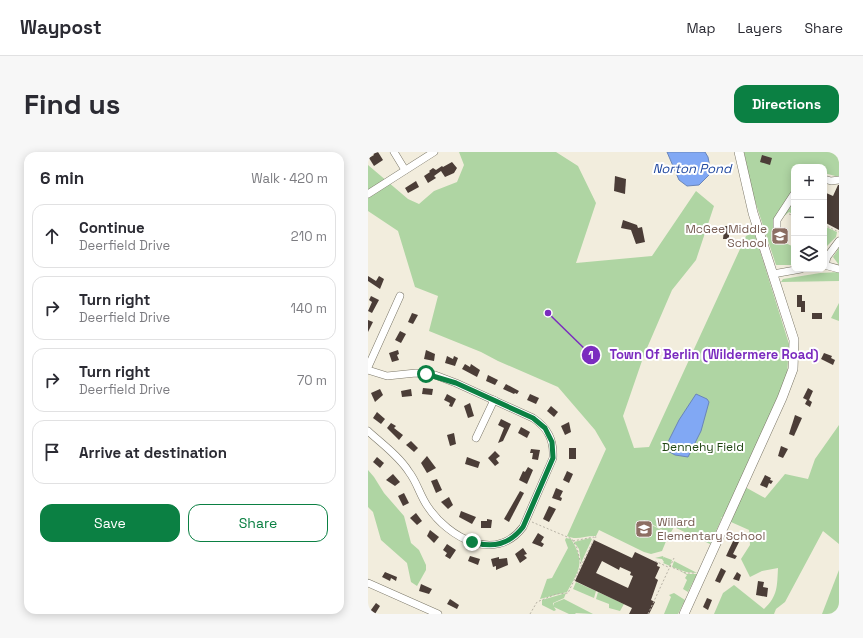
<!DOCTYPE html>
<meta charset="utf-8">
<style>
body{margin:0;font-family:"Space Grotesk",sans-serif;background:#f7f7f7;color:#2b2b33}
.controls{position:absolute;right:12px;top:12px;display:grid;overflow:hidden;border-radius:8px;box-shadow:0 2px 10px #0003}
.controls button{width:36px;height:36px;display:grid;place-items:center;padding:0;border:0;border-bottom:1px solid #e1e1e2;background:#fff;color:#2b2b33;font:20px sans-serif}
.stop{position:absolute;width:12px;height:12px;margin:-9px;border:3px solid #0b8043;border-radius:50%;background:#fff}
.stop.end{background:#0b8043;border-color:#fff;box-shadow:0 1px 4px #0008}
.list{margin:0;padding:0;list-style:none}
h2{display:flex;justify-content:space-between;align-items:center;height:52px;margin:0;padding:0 16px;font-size:17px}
h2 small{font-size:13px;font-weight:400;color:#7c7c81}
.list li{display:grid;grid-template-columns:26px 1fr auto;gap:12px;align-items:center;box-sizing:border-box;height:64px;margin:0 8px 8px;padding:0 8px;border:1px solid #e1e1e2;border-radius:12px}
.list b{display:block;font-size:15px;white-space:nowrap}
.list p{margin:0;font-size:13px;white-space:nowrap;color:#7c7c81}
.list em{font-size:13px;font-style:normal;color:#7c7c81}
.actions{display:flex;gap:8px;padding:12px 16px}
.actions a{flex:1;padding:9px 0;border:1px solid #0b8043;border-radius:12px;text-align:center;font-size:14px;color:#0b8043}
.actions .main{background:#0b8043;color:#fff}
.icon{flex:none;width:22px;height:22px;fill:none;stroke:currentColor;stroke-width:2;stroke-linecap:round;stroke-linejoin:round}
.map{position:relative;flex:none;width:471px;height:462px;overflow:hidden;border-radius:12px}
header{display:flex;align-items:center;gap:24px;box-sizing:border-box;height:56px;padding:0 20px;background:#fff;border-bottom:1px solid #e1e1e2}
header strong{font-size:19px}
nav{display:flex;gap:22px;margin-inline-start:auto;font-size:14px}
.intro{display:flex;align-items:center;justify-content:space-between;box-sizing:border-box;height:96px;padding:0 24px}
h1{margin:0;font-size:28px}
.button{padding:10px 18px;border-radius:12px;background:#0b8043;color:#fff;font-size:14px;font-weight:700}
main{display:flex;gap:24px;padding:0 24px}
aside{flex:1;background:#fff;border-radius:12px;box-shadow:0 2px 10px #0003}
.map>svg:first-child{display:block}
.green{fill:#afd5a3}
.water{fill:#81a8f4;stroke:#6a85b8}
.building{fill:#4b3d37;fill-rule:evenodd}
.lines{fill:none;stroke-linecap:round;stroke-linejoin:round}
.minor-casing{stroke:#7a7667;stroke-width:8}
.major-casing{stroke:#7a7667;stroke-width:10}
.path{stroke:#b8b3a6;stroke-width:1;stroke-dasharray:2 2;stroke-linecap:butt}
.minor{stroke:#fff;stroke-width:7}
.major{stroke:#fff;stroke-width:9}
.route{stroke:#0b8043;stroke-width:5}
.labels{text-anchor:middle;stroke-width:4;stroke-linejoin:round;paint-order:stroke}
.education-label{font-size:12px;fill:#785e54;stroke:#fff;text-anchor:end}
.park-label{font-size:12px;fill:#214714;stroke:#fff}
.water-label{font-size:13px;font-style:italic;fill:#2149a0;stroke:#fff}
.leader{fill:none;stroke:#7b2cbf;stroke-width:1.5}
.callout-dot{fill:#7b2cbf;stroke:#fff;stroke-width:1.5}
.mark-label{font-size:12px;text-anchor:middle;font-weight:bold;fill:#fff}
.callout-label{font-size:13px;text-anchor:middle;font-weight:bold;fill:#7b2cbf;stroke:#fff;stroke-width:4;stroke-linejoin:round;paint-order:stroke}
</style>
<header>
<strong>Waypost</strong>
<nav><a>Map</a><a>Layers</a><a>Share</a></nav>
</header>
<div class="intro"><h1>Find us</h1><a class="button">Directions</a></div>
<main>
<aside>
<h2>6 min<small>Walk · 420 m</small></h2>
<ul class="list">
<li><svg class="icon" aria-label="ahead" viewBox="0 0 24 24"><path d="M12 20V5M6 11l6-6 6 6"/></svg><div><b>Continue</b><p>Deerfield Drive</p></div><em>210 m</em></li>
<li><svg class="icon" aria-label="right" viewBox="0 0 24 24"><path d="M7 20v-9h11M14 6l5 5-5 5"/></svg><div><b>Turn right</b><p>Deerfield Drive</p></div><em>140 m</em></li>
<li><svg class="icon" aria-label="right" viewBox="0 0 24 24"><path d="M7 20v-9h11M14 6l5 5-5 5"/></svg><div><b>Turn right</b><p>Deerfield Drive</p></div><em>70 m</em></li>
<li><svg class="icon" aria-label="arrive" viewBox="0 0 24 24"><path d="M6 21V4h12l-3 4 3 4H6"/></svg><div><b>Arrive at destination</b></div></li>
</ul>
<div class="actions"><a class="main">Save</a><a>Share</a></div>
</aside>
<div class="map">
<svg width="471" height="462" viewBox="0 0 471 462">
<rect width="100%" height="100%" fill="#f2eddd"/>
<!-- green -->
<g class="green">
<path d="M91,0h97l22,14 18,37 -20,60 76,-7 44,-65 18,15 -18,54 -24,30 -28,65 -21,61 11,32 15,-1 97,-211 8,-4 35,112 -2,32 -62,141h-4l1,1 -12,26 -36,-17 -4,7 -26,-14 -8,16 8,-15 25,13 -7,17 -11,3 -7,-2 -45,-22 -3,6c-10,-1 -19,5 -29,0l39,-87 -11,-19 -37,-43 -60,-26 -17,-9 -52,-21 9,-35 -23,-9 -17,-56 -30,-20v-46l40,34 11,5 15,-13 23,-9 7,-17z"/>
<path d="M376,0h95v25l-15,-4v-6h-30v23l-20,30 -1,7 7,10 -1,3 15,7v18h-18l-24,-73z"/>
<path d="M426,47v16l-5,-3 -6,5z"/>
<path d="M456,74l13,6 -1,5 -12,12z"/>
<path d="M471,96v17l-6,-8z"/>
<path d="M471,120v9l-58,1 2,-3 37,-6z"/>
<path d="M471,151v18l-8,-3z"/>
<path d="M471,273v119l-16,-13 -38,71 -9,7 -2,5h-60l9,-21 11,-8 30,24c14,-13 13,-23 14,-41l-16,3 -12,6 -9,-18 9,-14 -1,-15 -18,-8 14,-35 20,11 20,-24 23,5 7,-20z"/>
<path d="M0,318l6,7 10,16 20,23 7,27 8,7 7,15v5l-9,16 -6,-4 -4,-19 -26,-23 -8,-28 -5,-5z"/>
<path d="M198,386l5,1c15,24 8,31 -4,53l-27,7 7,-20 5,-1 16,-30 -3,-8z"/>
<path d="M222,386l2,1 -11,24 -2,-14 -5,-7z"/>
<path d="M295,404l1,2v-1l8,3 -2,6 -7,-3 1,-1 -2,-3 -7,-1z"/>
<path d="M306,409l23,12 -11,-1 -14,-5z"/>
<path d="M309,417l10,5h10l-9,18 -5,-3 4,-9 -2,-2 2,-3z"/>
<path d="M471,418v44h-17z"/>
<path d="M208,430l20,9 -2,7 -21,-9z"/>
<path d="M230,440l26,12 -4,7 -11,-3v-4l-13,-5z"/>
<path d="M198,441l-2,5 -11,5v3l1,-3 10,-4 29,15 -18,-1 1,1h-7l-15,-7 2,3 -2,1 -12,-6v-5z"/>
<path d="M306,441l11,7 -7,14h-14l7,-17 -2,-2z"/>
</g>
<!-- water -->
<g class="water">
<path d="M299,0h38l3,5 3,16 -12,12 -12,1 -8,-6z"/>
<path d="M328,242l11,5 2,3 -8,29 -13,26 -13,-2 -9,-5v-4l13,-26z"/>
</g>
<!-- building -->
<g class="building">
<path d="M4,0h6l5,8 -9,6 -5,-8 5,-3z"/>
<path d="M394,3l10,3 -2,7 -10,-3z"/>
<path d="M84,10l5,6 -3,5 -9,4 -4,-6 -7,5 2,2 -8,5 -4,-7 6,-4 -1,-1 4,-3 3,2 6,-4 1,1z"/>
<path d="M247,24l11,3 -1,15 -11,-3z"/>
<path d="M48,29l3,6 -11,6 -3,-5z"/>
<path d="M470,33h1v45l-15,-8 3,-8 -3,-1v-21l9,4z"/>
<path d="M255,68l14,5 1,3 4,-1 3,15 -9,2 -5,-14 -10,-2z"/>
<path d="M353,74h14v6h-6v7h-6l1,-9h-3z"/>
<path d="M0,124l8,5 3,-5 5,3 -4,10 -12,-8z"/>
<path d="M429,143h5v6h3v11h-4v-5h-4z"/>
<path d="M3,144l8,4 -7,13 -4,-2 4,-9 -3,-2z"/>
<path d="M44,161l6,2 -5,9 -5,-2z"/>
<rect x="444" y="161" width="10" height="6"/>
<path d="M0,168l5,2 -5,10z"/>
<path d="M32,179l6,3 -5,9 -6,-3z"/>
<path d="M30,198l1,4 -2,1 2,5 -7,2 -3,-9z"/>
<path d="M58,198l9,4 -1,7 -10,-2z"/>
<path d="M456,201l8,3 -1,2 4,2 -2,5 -12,-6z"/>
<path d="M79,204l6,3 1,-3 4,2 -3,8 -10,-3z"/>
<path d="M97,212l5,3 1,-3 9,6 -3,7 -15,-8z"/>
<path d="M120,223l10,5 -3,5 -9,-4z"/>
<path d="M138,232l13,7 -2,3 -2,-1 -1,1 -11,-5z"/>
<path d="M55,236l10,1 -1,6 -10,-1z"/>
<path d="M440,236l5,3 -4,9 3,2 -2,5 -5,-3 2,-4 -4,-2z"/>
<path d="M12,237l3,6 -8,7 -4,-9z"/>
<path d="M43,237l1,7 -10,1 -1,-6z"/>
<path d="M79,242l9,5 -4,8 -3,-1 1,-3 -6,-3z"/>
<path d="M162,242l9,4 -3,6 -9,-4z"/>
<path d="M102,251l4,13 -6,2 -4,-12z"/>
<path d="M183,254l7,6 -4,5 -7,-6z"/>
<path d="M9,260l8,7 -4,5 -8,-6z"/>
<path d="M427,263l7,3 -8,18 -5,-2z"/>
<path d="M133,267l10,5 -8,17 -5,2 6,-15 -6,-3z"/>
<path d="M201,270l2,10 -6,3 -4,-9z"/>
<path d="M23,271l5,3 -2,2 9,7 -4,5 -12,-12z"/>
<path d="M153,275l9,5 -3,6 -9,-5z"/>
<path d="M86,281l2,11 -6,2 -3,-11z"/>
<path d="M43,289l7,7 -4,4 -8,-7z"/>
<path d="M413,294l7,3 -5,9 -5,-2z"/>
<rect x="201" y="296" width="7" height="11"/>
<path d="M163,297l9,1 -2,10 -6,-1 1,-6h-3z"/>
<path d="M127,299l5,5 -4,3 3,4 -4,3 -7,-8z"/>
<path d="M59,304l9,12 -9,5 -6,-10z"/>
<path d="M9,305l7,6 -4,5 -7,-6z"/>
<path d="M99,305l13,5 -2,6 -13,-4z"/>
<path d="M160,315l5,3 -6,14 -8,-4 4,-9 2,1z"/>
<path d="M199,319l6,3 -4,9 -6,-3z"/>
<path d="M25,322l7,8 -5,4 -9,-6z"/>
<path d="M397,323l6,3 -1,2 3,1 -2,3 -2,-1 -2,5 -7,-3z"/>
<path d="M69,327l5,11 -6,3 -5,-12z"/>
<path d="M188,336l7,3 -3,6 2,1 -1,3 -9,-3z"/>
<path d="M152,339l4,2 -15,29 -5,-3z"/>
<path d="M36,341l5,10 -6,3 -5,-10z"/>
<path d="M81,345l4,8 -5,4 -7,-7z"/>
<path d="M181,354l7,3 -7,13 -6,-3z"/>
<path d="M93,359l15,6 -4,7 -13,-7z"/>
<path d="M48,361l6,8 -5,4 -7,-7z"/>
<path d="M119,367l5,1 -1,8h-10v-7h6z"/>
<path d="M62,378l9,7 -5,6 -7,-7z"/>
<path d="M170,381l6,4 -3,5 3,2 -2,3 -10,-4z"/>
<path d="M366,387l5,3 -6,12 4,2 -2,3 -9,-3z"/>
<path d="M226,388l38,18 3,-6 23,11 -1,3 3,1 -5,11 3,2 -7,20 4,2 -6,12h-20l3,-6 -57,-27zM234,409l17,9 1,-3 11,5 -1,3 3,1 -5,12 -32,-15z"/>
<path d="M79,392l9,6 -6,9 -5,-3 2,-3 -4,-3z"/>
<path d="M155,396l4,6 -3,1 3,3 -7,5 -5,-9z"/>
<path d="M102,404l10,3 -2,6 -10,-4z"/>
<path d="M131,405v2l8,-1 1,7 -12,5v-4l-3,1 -2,-8z"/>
<path d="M353,416l5,3 -6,12 -5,-2z"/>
<path d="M17,420l12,5 -1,4 -5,-3 -1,3 -8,-4z"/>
<path d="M369,420l4,3 -2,6 -6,-2z"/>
<path d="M390,429l6,1 -1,5 5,1 -1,9 -11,-2z"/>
<path d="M53,432l11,5 -3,5 -10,-3z"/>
<path d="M339,446l5,2 -4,10 -5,-3z"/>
<path d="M82,447l9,6 -2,4 -10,-5z"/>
<path d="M8,451l4,3 -5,8h-7z"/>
</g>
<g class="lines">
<defs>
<g id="minor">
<path d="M26,0l11,18"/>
<path d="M456,27l7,2 8,-1"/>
<path d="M0,42l66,-42"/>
<path d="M409,79v-11l17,-26"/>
<path d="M456,113l15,4"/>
<path d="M457,113l2,-8 12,-16"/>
<path d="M405,122l28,-5"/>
<path d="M0,215l32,-71"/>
<path d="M0,218l19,6 29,-3 19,2 21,8 77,35c15,10 21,22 20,40l-30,69c-28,37 -75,10 -95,-20 -8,-11 -11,-25 -19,-35 -10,-16 -27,-28 -41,-41"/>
<path d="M108,286l18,-38"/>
<path d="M0,431l70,31"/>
</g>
<path id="major" d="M316,462l98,-216 11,-29 1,-29 -41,-127 -14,-61"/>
</defs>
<!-- minor casing -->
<use href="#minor" class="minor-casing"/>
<!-- major casing -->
<use href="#major" class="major-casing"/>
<!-- path -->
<g class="path">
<path d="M421,62l5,2"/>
<path d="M456,73l15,7"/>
<path d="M456,80v3"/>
<path d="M164,370l40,17 5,9 4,17"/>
<path d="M205,389l21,-4"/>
<path d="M287,409l13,6 1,-1 17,7h8"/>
<path d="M162,462l7,-12 19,-8 12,-1 27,-56h2"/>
<path d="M280,462l26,-56"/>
</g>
<!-- minor -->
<use href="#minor" class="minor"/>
<!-- major -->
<use href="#major" class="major"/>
</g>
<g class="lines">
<!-- route -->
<path class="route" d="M58,222l30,9 77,35 12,10 7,14 1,16 -30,69c-14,18 -30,21 -51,15"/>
</g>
<!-- icons -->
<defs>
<symbol id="school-square" viewBox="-11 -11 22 22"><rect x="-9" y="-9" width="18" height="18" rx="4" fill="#8d6e63" stroke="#fff"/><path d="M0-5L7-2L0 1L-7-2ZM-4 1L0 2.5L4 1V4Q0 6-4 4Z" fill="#fff"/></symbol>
</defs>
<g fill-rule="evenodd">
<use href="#school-square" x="402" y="74" width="20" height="20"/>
<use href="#school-square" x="266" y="367" width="20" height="20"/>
</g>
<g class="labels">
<!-- education labels -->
<g class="education-label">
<text x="399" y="81">McGee Middle<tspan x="399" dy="14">School</tspan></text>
<text x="289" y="374" text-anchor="start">Willard<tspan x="289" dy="14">Elementary School</tspan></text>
</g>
<!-- park labels -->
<g class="park-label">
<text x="335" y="299">Dennehy Field</text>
</g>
<!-- water labels -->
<g class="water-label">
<text x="324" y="21">Norton Pond</text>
</g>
</g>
<!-- callouts -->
<path class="leader" d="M180 161L223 203"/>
<g class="callout-dot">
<circle cx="180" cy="161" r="4"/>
<circle cx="223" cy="203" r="10"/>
</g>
<g class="mark-label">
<text x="223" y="207">1</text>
</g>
<g class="callout-label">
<text x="346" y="207">Town Of Berlin (Wildermere Road)</text>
</g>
</svg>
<div class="controls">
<button>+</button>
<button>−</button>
<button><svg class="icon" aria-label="layers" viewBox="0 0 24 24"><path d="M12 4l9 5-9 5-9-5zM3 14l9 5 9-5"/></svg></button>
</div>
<div class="stop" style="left:58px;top:222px"></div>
<div class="stop end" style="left:104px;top:390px"></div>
</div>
</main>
